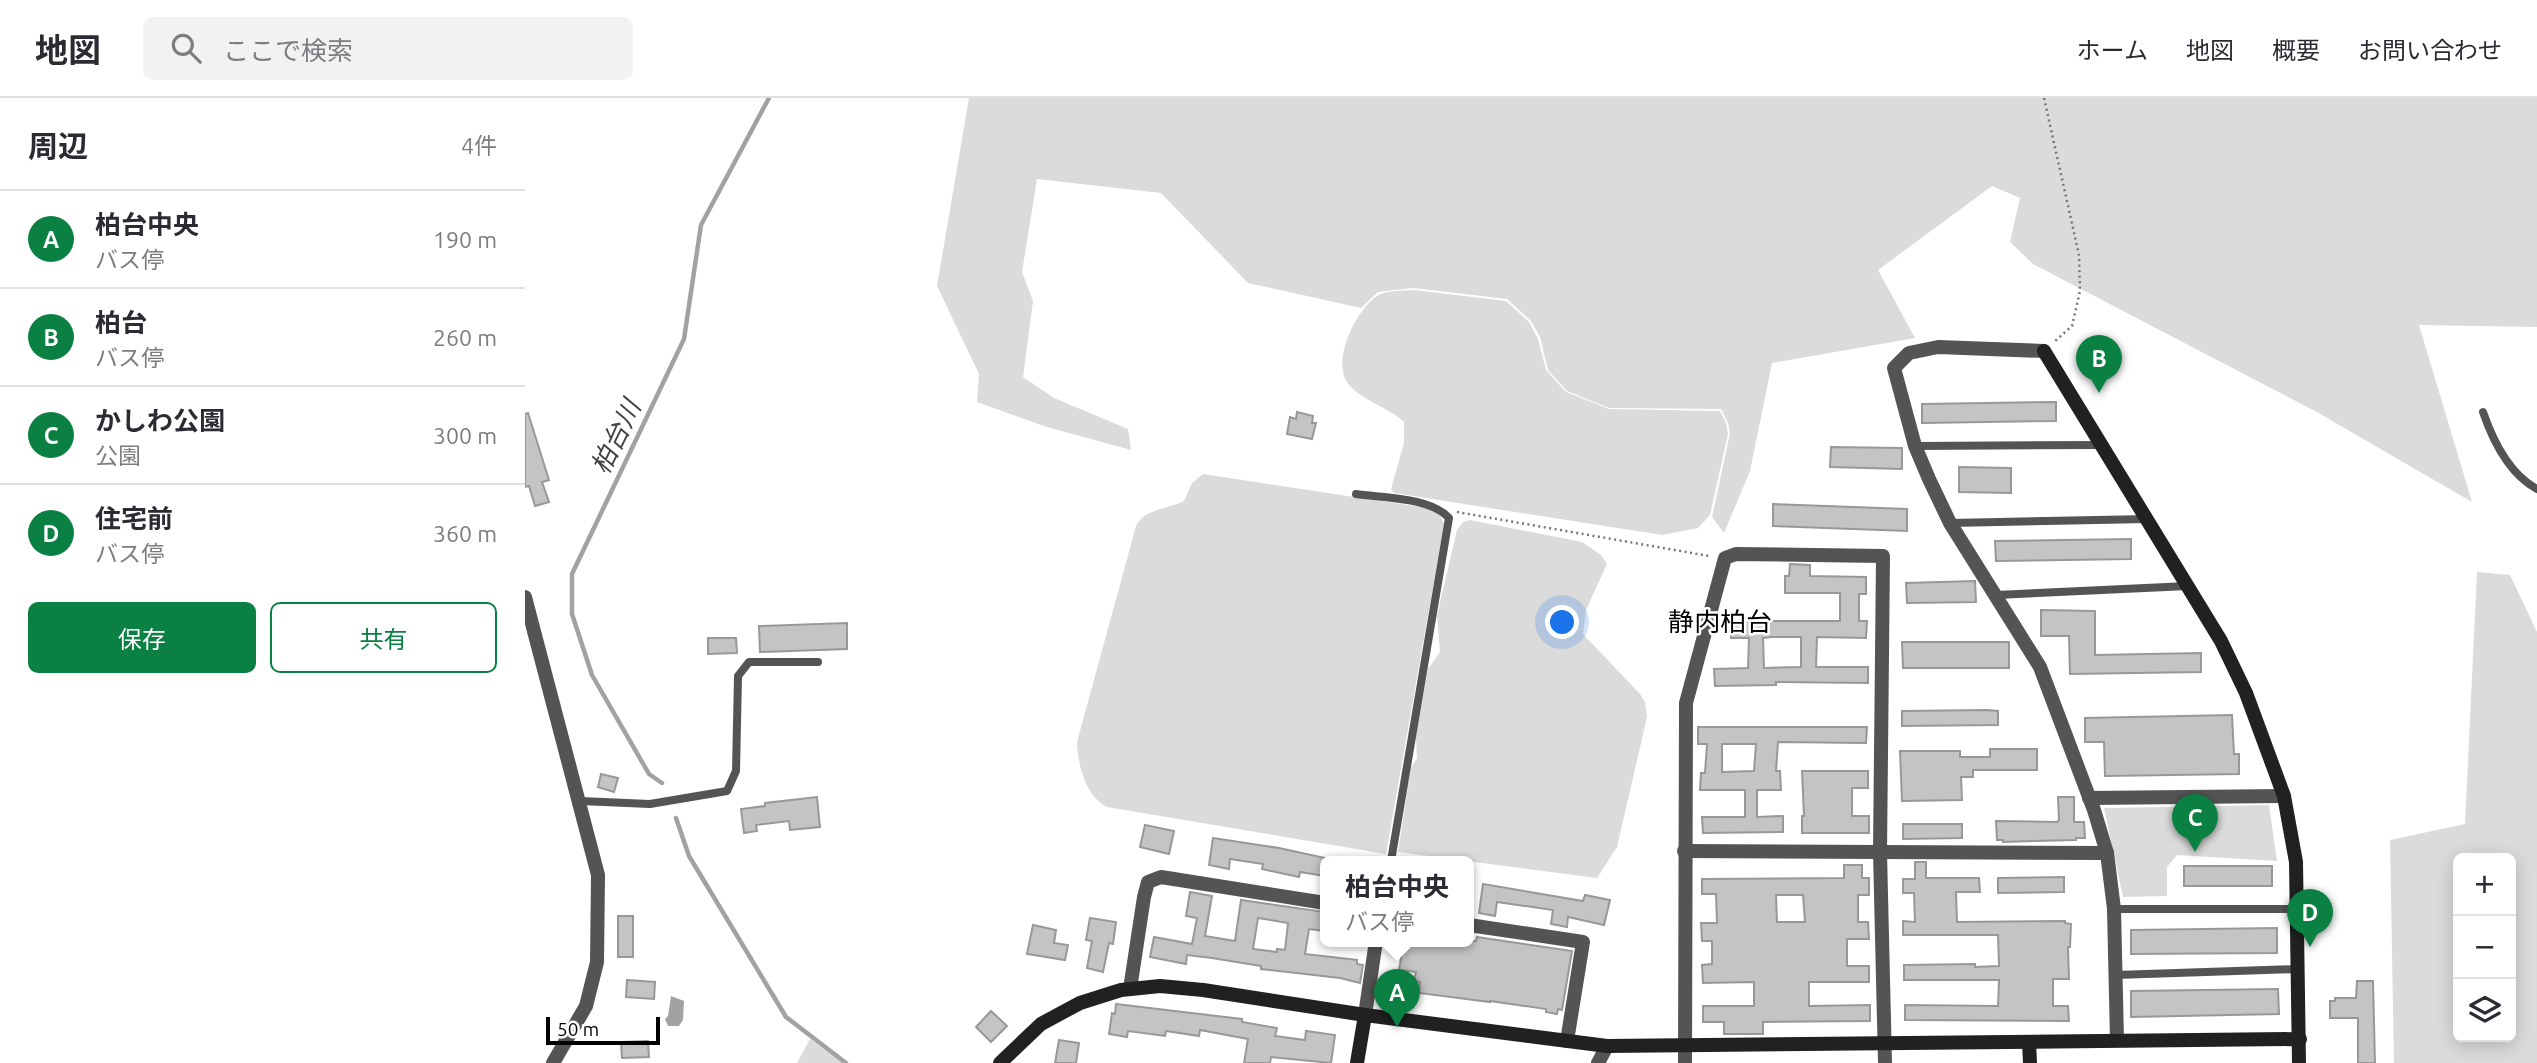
<!DOCTYPE html>
<html lang="ja">
<meta charset="utf-8">
<style>
body{margin:0;font-family:Ubuntu,"Noto Sans JP",sans-serif;background:#f2f2f3;color:#2b2b33}
.controls{position:absolute;right:21px;bottom:21px;display:grid;overflow:hidden;border-radius:10px;box-shadow:0 4px 18px #0003}
.controls button{width:63px;height:63px;display:grid;place-items:center;padding:0;border:0;border-bottom:2px solid #e1e1e2;background:#fff;color:#2b2b33;font:35px sans-serif}
.scale{position:absolute;left:21px;bottom:18px;width:114px;box-sizing:border-box;padding-left:7px;border:4px solid #000;border-top:0;font-size:19px;line-height:24px;white-space:nowrap;color:#000;-webkit-text-stroke:5px #fff;paint-order:stroke}
.you{position:absolute;left:1038px;top:525px;width:24px;height:24px;margin:-18px;border:5px solid #fff;border-radius:50%;background:#1a73e8;box-shadow:0 0 0 10px #1a73e833}
.badge{display:grid;place-items:center;width:46px;height:46px;border-radius:50%;background:#0b8043;color:#fff;font-size:23px;font-weight:700}
.pin{position:absolute;translate:-50% -58px;filter:drop-shadow(0 2px 4px #0008)}
.pin::after{content:'';position:absolute;top:37px;width:24px;height:21px;background:inherit;clip-path:polygon(0 0,100% 0,50% 100%)}
.popup{position:absolute;left:795px;top:758px;width:154px;height:91px;box-sizing:border-box;display:grid;place-content:center;border-radius:10px;background:#fff;filter:drop-shadow(0 2px 5px #0005);font-size:23px;white-space:nowrap;color:#7c7c81}
.popup b{font-size:26px;color:#2b2b33}
.popup::after{content:'';position:absolute;left:50%;top:100%;margin-left:-14px;border:14px solid transparent;border-top-color:#fff}
.list{margin:0;padding:0;list-style:none}
h2{display:flex;justify-content:space-between;align-items:center;height:91px;margin:0;padding:0 28px;font-size:30px}
h2 small{font-size:23px;font-weight:400;color:#7c7c81}
.list li{display:grid;grid-template-columns:46px 1fr auto;gap:21px;align-items:center;box-sizing:border-box;height:98px;padding:0 28px;border-top:2px solid #e1e1e2}
.list b{display:block;font-size:26px;white-space:nowrap}
.list p{margin:0;font-size:23px;white-space:nowrap;color:#7c7c81}
.list em{font-size:23px;font-style:normal;color:#7c7c81}
.actions{display:flex;gap:14px;padding:21px 28px}
.actions a{flex:1;padding:16px 0;border:2px solid #0b8043;border-radius:10px;text-align:center;font-size:24px;color:#0b8043}
.actions .main{background:#0b8043;color:#fff}
.icon{flex:none;width:38px;height:38px;fill:none;stroke:currentColor;stroke-width:2;stroke-linecap:round;stroke-linejoin:round}
.map{position:relative;flex:none;width:2012px;height:965px;overflow:hidden}
header{display:flex;align-items:center;gap:42px;box-sizing:border-box;height:98px;padding:0 35px;background:#fff;border-bottom:2px solid #e1e1e2}
header strong{font-size:33px}
nav{display:flex;gap:38px;margin-inline-start:auto;font-size:24px}
.search{width:490px;height:63px;background:#f2f2f3;display:flex;align-items:center;gap:18px;box-sizing:border-box;padding:0 24px;border-radius:10px;color:#7c7c81;font-size:26px}
main{display:flex}
aside{flex:1;background:#fff}
.map>svg:first-child{display:block}
.green{fill:#dbdbdb;fill-rule:evenodd}
.water{fill:#a2a2a2}
.lines{fill:none;stroke-linecap:round;stroke-linejoin:round}
.stream{stroke:#a2a2a2;stroke-width:4.5}
.building{fill:#c4c4c4;stroke:#989898;stroke-width:2;fill-rule:evenodd}
.path{stroke:#767676;stroke-width:2.5;stroke-dasharray:2 3.5;stroke-linecap:butt}
.lane{stroke:#545454;stroke-width:8}
.street{stroke:#545454;stroke-width:14}
.secondary{stroke:#212121;stroke-width:14}
.labels{text-anchor:middle;stroke-width:5;stroke-linejoin:round;paint-order:stroke}
.water-label{font-size:26px;font-style:italic;fill:#434343;stroke:#fff}
.neighbourhood-label{font-size:26px;fill:#000;stroke:#fff}
</style>
<header>
<strong>地図</strong>
<div class="search"><svg class="icon" aria-label="search" viewBox="0 0 24 24"><circle cx="10" cy="10" r="6"/><path d="M15 15l6 6"/></svg>ここで検索</div>
<nav><a>ホーム</a><a>地図</a><a>概要</a><a>お問い合わせ</a></nav>
</header>
<main>
<aside>
<h2>周辺<small>4件</small></h2>
<ul class="list">
<li><span class="badge">A</span><div><b>柏台中央</b><p>バス停</p></div><em>190 m</em></li>
<li><span class="badge">B</span><div><b>柏台</b><p>バス停</p></div><em>260 m</em></li>
<li><span class="badge">C</span><div><b>かしわ公園</b><p>公園</p></div><em>300 m</em></li>
<li><span class="badge">D</span><div><b>住宅前</b><p>バス停</p></div><em>360 m</em></li>
</ul>
<div class="actions"><a class="main">保存</a><a>共有</a></div>
</aside>
<div class="map">
<svg width="2012" height="965" viewBox="0 0 2012 965">
<rect width="100%" height="100%" fill="#fff"/>
<!-- green -->
<g class="green">
<path d="M444,0h1568v229l-118,-2 53,177 -157,-91 -282,-147 -23,-22 10,-44 -28,-12 -114,84 37,68 -143,25 -22,108 -26,62 -12,-16 18,-84 -2,-10 -7,-14 -112,-1 -42,-17 -19,-21 -8,-33 -9,-16 -24,-22 -94,-11 -35,4 -17,16 -113,-25 -87,-90 -124,-14 -15,93 11,29 -10,76 31,21 74,31 3,21 -84,-23 -70,-25 2,-28 -42,-88z"/>
<path d="M889,192l92,11 23,21 9,17 8,31 20,22 43,17 111,2 6,12 2,11 -18,81 -12,13 -36,7 -268,-42 -3,-4 13,-46v-21c-17,-16 -43,-21 -57,-40 -15,-22 9,-72 30,-86 8,-6 26,-5 37,-6z"/>
<path d="M678,376l224,34c9,3 14,6 17,16l-58,330 -279,-47c-22,-12 -29,-41 -30,-65l59,-216c8,-17 32,-17 48,-25l8,-18z"/>
<path d="M945,422l112,22 19,13 6,9 -21,46 -3,24 57,60 5,8 2,15 -30,130 -20,31 -199,-26 13,-84 6,-10 -1,-21 12,-68 12,-17 -3,-37 20,-85 6,-8z"/>
<path d="M1952,474l33,3 27,57v431h-143l-4,-223 75,-16zM1933,760h53v179h-53z"/>
<path d="M1744,707l8,56 -100,-6 -10,12v29l-44,1 -19,-89z"/>
<path d="M285,941l33,24h-46z"/>
</g>
<!-- water -->
<path class="water" d="M146,898l13,5 -1,19 -4,6h-11l-3,-7 3,-3z"/>
<g class="lines">
<!-- stream -->
<g class="stream">
<path d="M137,685l-13,-9 -57,-99 -20,-61v-40l112,-235 17,-114 68,-127"/>
<path d="M151,720l13,38 97,161 60,46"/>
</g>
</g>
<!-- building -->
<g class="building">
<path d="M1531,304v19l-134,2v-19z"/>
<path d="M772,314l16,4 -1,7h4l-4,16 -25,-5 3,-17 6,2z"/>
<path d="M3,315l21,67 -7,2 7,20 -14,4 -6,-20 -4,1v-73z"/>
<path d="M1306,349l71,1v21l-72,-2z"/>
<path d="M1434,369l52,1v25l-52,-1z"/>
<path d="M1248,406l134,5v22l-134,-5z"/>
<path d="M1606,441v20l-135,2 -1,-20z"/>
<path d="M1265,466l20,1v11l56,1v17h-7v27h8l-1,17 -49,-1 -1,30h52v16l-92,-1v3l-61,1 -1,-17 34,-1 1,-30h-18v-17h109v-28h-55v-17h4zM1247,539h29v30l-37,1 -1,-30z"/>
<path d="M1450,483l1,21 -69,1 -1,-20z"/>
<path d="M1516,512l54,1v44l106,-2v19l-131,2 -1,-38h-28z"/>
<path d="M322,525v26l-87,3 -1,-26z"/>
<path d="M183,540h28l1,15 -29,1z"/>
<path d="M1377,544h107v26h-106z"/>
<path d="M1462,612l11,1v14l-96,1v-15z"/>
<path d="M1707,617l2,39h5v20l-134,2 -1,-34h-19v-24z"/>
<path d="M1173,629h169l-1,16 -88,-1 -2,29h4l1,19h-24v27l26,-1v16l-80,1 -1,-16h43v-27h-45l1,-17h4l2,-29h-9zM1197,646h34l-2,27 -32,1z"/>
<path d="M1465,651h47v21h-64v7h-12l1,23 -60,1 -2,-50h60v6h30z"/>
<path d="M1277,673h66v17h-16v28h17v17h-67v-17h2z"/>
<path d="M76,676l17,4 -4,14 -16,-5z"/>
<path d="M292,699l3,30 -30,3 -1,-9 -33,4 1,6 -13,2 -3,-24 24,-3v-3z"/>
<path d="M1533,699h16v25h10l1,16h-9v2l-42,1 -31,1v-2h-6l-1,-19 61,1 2,-2z"/>
<path d="M1378,726h59v14l-59,1z"/>
<path d="M620,727l29,6 -5,23 -29,-7z"/>
<path d="M688,740l66,10 46,10v18l-25,-4 -1,5 -37,-8 1,-5 -33,-5 -1,10 -20,-4z"/>
<path d="M1390,764h11v16h53l1,14h-24l1,30 108,-1v2l6,1 -1,23h-2l1,32h-16v27h15l1,15 -164,-1v-15l93,1 1,-26h-95v-15l71,-1v3l24,-1 -1,-31h-95v-14l12,1 -1,-29h-11v-14h12z"/>
<path d="M1319,767h18v13h7v17h-11v27h10l1,17h-22v27h22v16h-60v24l61,-1v16l-107,1v12h-39v-12h-21v-16h51v-24l-51,1 -1,-18 10,-1v-23h-10l-1,-18h16l-1,-29h-14v-15l142,-1zM1251,797h27l2,27h-28z"/>
<rect x="1659" y="768" width="88" height="20"/>
<path d="M1539,779v15l-66,1v-15z"/>
<path d="M958,786l100,17 2,-6 25,5 -6,25 -36,-8 -1,10 -16,-3 2,-14 -56,-8 -2,14 -16,-3z"/>
<path d="M665,794l22,4 -7,40 30,5 6,-41 84,12v19l-16,-2 -4,25 52,6v4l6,1 -3,18 -20,-5 -79,-9v-3l-49,-8 -25,-3 -1,9 -36,-7 4,-20 38,7 5,-26 -11,-2zM733,820l30,5 -3,27 -8,-1v3l-24,-3z"/>
<rect x="93" y="818" width="15" height="41"/>
<path d="M565,820l26,4 -3,22 -4,-1 -6,29 -16,-4 5,-27 -6,-1z"/>
<path d="M508,827l23,5 -2,13 14,2 -3,15 -38,-6z"/>
<path d="M1752,830v25l-146,1v-24z"/>
<path d="M952,839l95,14 -10,59 -4,-1 -1,5 -11,-2v-3l-56,-8v1l-71,-9 1,-11 -6,-1 2,-9 -17,-2 5,-29h72z"/>
<path d="M102,882l28,2 -1,17 -28,-2z"/>
<path d="M1832,883h16l2,82h-17v-45h-28v-17h5v-3h21z"/>
<path d="M1753,891l1,25 -148,3v-26z"/>
<path d="M591,906l126,15v3l35,6 -2,8 30,4 1,-9 29,4 -4,28 -60,-6 -1,6h-26l4,-24 -48,-9 -1,6 -33,-5 -1,5 -37,-5 -1,6 -18,-3 3,-21 3,1z"/>
<path d="M466,913l16,15 -16,16 -15,-15z"/>
<path d="M534,942l20,3 -3,20h-21z"/>
<path d="M123,943l1,16 -27,1 -1,-16z"/>
</g>
<g class="lines">
<!-- path -->
<g class="path">
<path d="M1519,0l35,157 1,36 -8,35 -18,16"/>
<path d="M932,414l252,44"/>
</g>
<!-- lane -->
<g class="lane">
<path d="M1958,314c10,29 26,62 54,77"/>
<path d="M1390,348l186,-1"/>
<path d="M831,396c28,4 74,3 93,24l-58,343"/>
<path d="M1425,425l198,-4"/>
<path d="M1471,497l192,-9"/>
<path d="M55,703l70,3 77,-13 9,-20 2,-95 11,-14h69"/>
<path d="M1589,811h183"/>
<path d="M1591,877l182,-6"/>
</g>
<!-- street -->
<g class="street">
<path d="M1519,253l-106,-4 -29,6 -15,15 21,78 14,33 21,44 90,144 54,143 13,43 7,56 3,131"/>
<path d="M0,499l73,278 -1,87 -11,44 -33,57"/>
<path d="M1564,700l195,-2"/>
<path d="M1159,753l423,2"/>
<path d="M944,827l114,17 -16,99"/>
<path d="M605,891l14,-92 4,-15 13,-5 164,26"/>
<path d="M840,917l11,-74"/>
<path d="M1073,965l9,-17"/>
<path d="M1160,965l1,-360 39,-145 11,-4 147,2 -3,296 5,211"/>
</g>
<!-- secondary -->
<g class="secondary">
<path d="M1519,253l177,290 25,52 38,103 12,66 3,201"/>
<path d="M1504,944l1,21"/>
<path d="M475,965l41,-39 39,-21 41,-13 39,-4 43,4 162,25 242,31 693,-7"/>
<path d="M832,965l8,-48"/>
</g>
</g>
<g class="labels">
<!-- water labels -->
<g class="water-label">
<text transform="translate(91 339) rotate(-64)" y="9">柏台川</text>
</g>
<!-- neighbourhood labels -->
<g class="neighbourhood-label">
<text x="1195" y="533">静内柏台</text>
</g>
</g>
</svg>
<div class="controls">
<button>+</button>
<button>−</button>
<button><svg class="icon" aria-label="layers" viewBox="0 0 24 24"><path d="M12 4l9 5-9 5-9-5zM3 14l9 5 9-5"/></svg></button>
</div>
<div class="scale">50 m</div>
<div class="you"></div>
<div class="pin badge" style="left:872px;top:929px">A</div>
<div class="popup"><b>柏台中央</b>バス停</div>
<div class="pin badge" style="left:1574px;top:295px">B</div>
<div class="pin badge" style="left:1670px;top:754px">C</div>
<div class="pin badge" style="left:1785px;top:849px">D</div>
</div>
</main>
